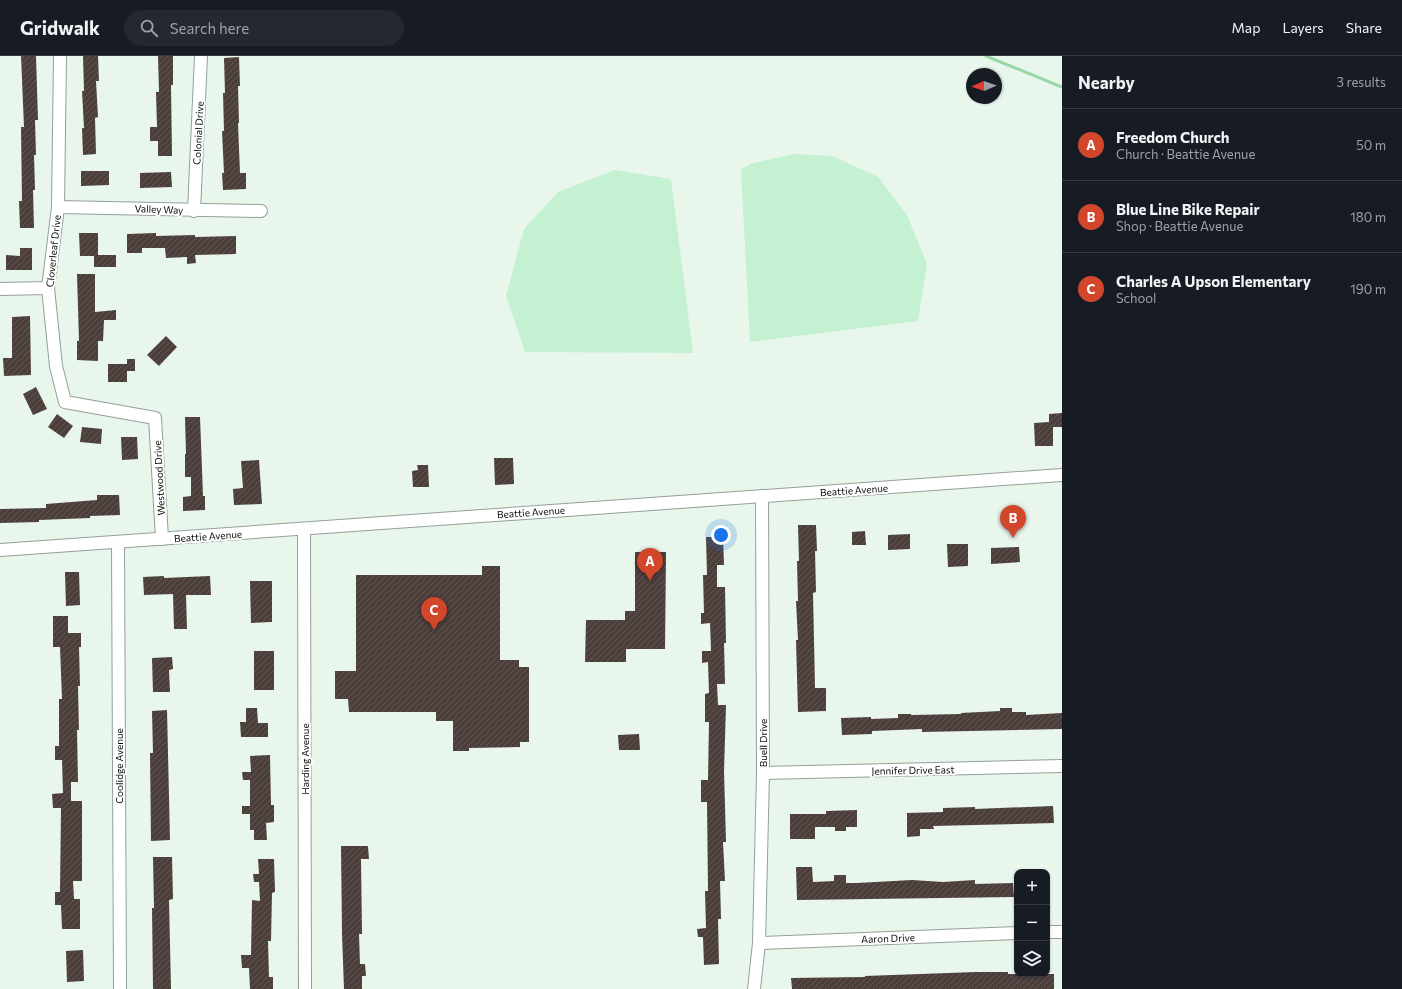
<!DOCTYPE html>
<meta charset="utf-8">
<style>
body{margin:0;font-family:Commissioner,sans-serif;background:#242831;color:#f1f3f6}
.controls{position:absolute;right:12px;bottom:12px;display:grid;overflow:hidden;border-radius:8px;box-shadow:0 1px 3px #0004}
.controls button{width:36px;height:36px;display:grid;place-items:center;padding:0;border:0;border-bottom:1px solid #363941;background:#171b24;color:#f1f3f6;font:20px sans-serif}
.compass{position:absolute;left:966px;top:12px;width:36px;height:36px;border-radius:50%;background:#171b24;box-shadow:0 1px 3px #0004;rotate:268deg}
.you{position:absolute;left:721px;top:479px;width:14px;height:14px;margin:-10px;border:3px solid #fff;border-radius:50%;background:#1a73e8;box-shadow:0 0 0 6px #1a73e833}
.badge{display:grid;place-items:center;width:26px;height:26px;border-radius:50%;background:#d2472b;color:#fff;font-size:13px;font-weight:700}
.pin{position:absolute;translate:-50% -33px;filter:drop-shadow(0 1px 2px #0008)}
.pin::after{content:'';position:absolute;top:21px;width:14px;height:12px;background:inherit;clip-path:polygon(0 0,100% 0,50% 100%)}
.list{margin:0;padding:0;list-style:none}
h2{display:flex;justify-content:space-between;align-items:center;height:52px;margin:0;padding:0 16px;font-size:17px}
h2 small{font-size:13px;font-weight:400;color:#9ea1a6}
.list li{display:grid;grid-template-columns:26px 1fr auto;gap:12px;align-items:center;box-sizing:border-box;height:72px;padding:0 16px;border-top:1px solid #363941}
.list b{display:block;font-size:15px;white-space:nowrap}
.list p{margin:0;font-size:13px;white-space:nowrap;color:#9ea1a6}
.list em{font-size:13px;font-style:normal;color:#9ea1a6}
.icon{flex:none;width:22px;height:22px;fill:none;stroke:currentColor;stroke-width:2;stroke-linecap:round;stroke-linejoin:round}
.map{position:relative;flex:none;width:1062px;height:933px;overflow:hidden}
header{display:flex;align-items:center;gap:24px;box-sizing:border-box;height:56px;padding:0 20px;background:#171b24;border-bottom:1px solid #363941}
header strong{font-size:19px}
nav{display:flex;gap:22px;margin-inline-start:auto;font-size:14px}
.search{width:280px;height:36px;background:#242831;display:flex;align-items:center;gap:10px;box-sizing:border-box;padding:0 14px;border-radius:22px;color:#9ea1a6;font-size:15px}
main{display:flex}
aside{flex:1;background:#171b24}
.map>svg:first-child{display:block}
.green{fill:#c4f1d1}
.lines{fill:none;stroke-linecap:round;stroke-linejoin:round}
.stream{stroke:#96d8aa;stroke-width:3}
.building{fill:url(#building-hatch)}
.minor-casing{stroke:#94a097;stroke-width:14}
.minor{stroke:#fff;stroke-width:12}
.labels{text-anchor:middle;stroke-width:4;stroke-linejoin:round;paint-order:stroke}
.street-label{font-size:10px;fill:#0a0e0b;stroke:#fff}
</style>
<header>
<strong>Gridwalk</strong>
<div class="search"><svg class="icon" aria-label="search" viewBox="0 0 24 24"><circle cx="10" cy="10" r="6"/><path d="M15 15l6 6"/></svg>Search here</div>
<nav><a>Map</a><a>Layers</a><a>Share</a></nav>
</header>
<main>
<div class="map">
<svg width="1062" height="933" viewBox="0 0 1062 933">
<defs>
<pattern id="building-hatch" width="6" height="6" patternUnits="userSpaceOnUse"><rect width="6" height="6" fill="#4b3e3b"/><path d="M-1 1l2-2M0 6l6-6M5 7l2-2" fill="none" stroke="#605654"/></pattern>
</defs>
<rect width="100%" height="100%" fill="#e8f6ec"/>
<!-- green -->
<g class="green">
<path d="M794,98l38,2 46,21 29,38 20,49 -9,57 -168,21 -9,-172 9,-6z"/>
<path d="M615,114l56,9 22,174 -168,-1 -19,-56 18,-67 34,-37z"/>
</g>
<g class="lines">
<!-- stream -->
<path class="stream" d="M986,0l76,31"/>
</g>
<!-- building -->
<g class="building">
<path d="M21,0h15l2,64h-3l1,35h-2l1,35h-2l1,38h-14l-1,-27h3l-1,-74h3z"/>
<path d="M83,0h15l1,25h-3l2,36 -3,1 1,36 -13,1 -1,-27h2l-2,-37h2z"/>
<path d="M158,0h15v29h-2l1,71h-14v-15h-8v-14h7l-1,-35h3z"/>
<path d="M239,1l1,29h-2l1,37h-1l2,50h6v16l-23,1 -1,-17h2l-2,-42h2l-1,-38h2l-1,-35z"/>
<path d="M81,115h28v14l-28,1z"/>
<path d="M171,116l1,15 -32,1v-15z"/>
<path d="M79,177h19v22h18v12h-22v-11h-14z"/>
<path d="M156,177v3l39,-1v2l41,-1v18l-41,1 1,8 -9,1v-7l-21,1 -1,-10h-23v5h-15v-19z"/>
<path d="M20,192h12v22h-26v-15l14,1z"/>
<path d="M77,218h18v38l21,-2v10h-12l-1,21h-5v20l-21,-1v-19h2z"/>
<path d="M30,260l1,59 -27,1 -1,-18h9v-41z"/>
<path d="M166,280l11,11 -18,19 -12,-11z"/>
<path d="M127,303h8v12h-8v11h-19v-18h19z"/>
<path d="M36,331l11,22 -14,6 -10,-21z"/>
<path d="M1062,357v14h-9v19h-18l-1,-23 15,-1v-8z"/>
<path d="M57,358l16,12 -9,12 -16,-11z"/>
<path d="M185,361h15l3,79h2v14l-22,1v-14l8,-1v-19h-6v-23h1z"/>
<path d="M82,371l20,2 -1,15 -21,-2z"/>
<path d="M121,381h16l1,22 -16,1z"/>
<path d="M494,402h19l1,26 -19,1z"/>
<path d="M259,404l3,44 -28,1 -1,-16 10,-1 -2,-27z"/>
<path d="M417,409h11l1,22h-16l-1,-16 6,-1z"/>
<path d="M97,439h22l1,20 -30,1v2l-51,2v2l-39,1v-14l46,-1v-4l51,-4z"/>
<path d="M798,469h18l1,26h-2l1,41 -3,1 2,95h11v23l-28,1 -2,-72h2l-2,-39h2l-1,-40h2z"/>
<path d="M865,475l1,14h-14v-13z"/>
<path d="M910,478v15l-22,1v-15z"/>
<path d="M706,481h17l1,28h-7v22h8l1,56h-2l1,41h-8l1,21h8l-2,66 2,71h-3l2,39h-5l1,38h-3l1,45 -15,1 -1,-28h-5l-1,-8 9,-1 -1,-37h3l-1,-89h-6v-22h7l1,-58h-4v-28l4,-1 -1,-31 -6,1v-12h9l-1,-28 -9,1v-11h3l-1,-38h4z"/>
<path d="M947,488h21v22l-20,1z"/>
<path d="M1019,491l1,15 -29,2v-16z"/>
<path d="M635,496h31l-1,97h-39v13h-41l1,-42h39v-9h10z"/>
<path d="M482,510h18v94h19v7h10v75h-9v5l-51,1v3h-16v-30h-17v-9h-87l-1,-13h-13v-28h21v-96h126z"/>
<path d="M65,516h14l1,33 -14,1z"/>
<path d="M164,520v2l46,-2 1,19h-25l1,34h-13l-1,-35 -29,1 -1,-18z"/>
<path d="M250,525h22v41l-21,1z"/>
<path d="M53,560h15v17h13v14h-2l1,39h-2l1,44h-2l1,52h-7v19h11v80h-9l1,18h6v30h-18l-1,-24h-6v-13h5l1,-84h-8l-1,-14 11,-1 -1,-33h-7v-14h4v-47h3l-2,-52h-7z"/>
<rect x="254" y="595" width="20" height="39"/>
<path d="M172,601l1,12 -4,1 1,22h-17l-1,-34z"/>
<path d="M246,652h11l1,15h10v14h-27l-1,-15h6z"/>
<path d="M1000,652h12v4h14v3l36,-2v16l-140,3v-3l-50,2v3l-30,1 -1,-17 30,-1v2l27,-1v-4h13v1l50,-1v-1l39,-2z"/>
<path d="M167,654l3,130 -19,1 -1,-88h3l-1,-42z"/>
<path d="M639,678l1,16h-21l-1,-15z"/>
<path d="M270,699l1,50h3v17l-8,1 1,17h-13v-10h-4v-16h-8v-8h8v-26h-7l-1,-8h9l-1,-16z"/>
<path d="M1053,750l1,17 -121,3 1,3h-14v7l-13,1v-24l36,-1v-4l32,-1v2z"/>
<path d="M857,754v17h-11v4h-11v-4h-20v12h-25v-25h36v-3z"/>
<path d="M341,790h27l1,13h-8l1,75h-3l1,30h5l1,12h-4v13h-18l-2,-55z"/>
<path d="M153,801h19l1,42 -4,1 2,89h-18l-1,-81h2z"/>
<path d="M258,803h16l1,33 -3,1 -1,48h-3l1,36h4v12h-23l-1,-21h-7l-1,-13h10l1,-55 8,1 -1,-19h-5l-1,-8h6z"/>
<path d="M796,811h16l1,15 21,-1v-6h12v8h11l55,-3 31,2 32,-2v4l38,-1 1,14 -217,3z"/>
<path d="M83,894l1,31 -17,1 -1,-31z"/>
<path d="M976,916h32v2h46v15h-262l-1,-11 74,-1v-1z"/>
</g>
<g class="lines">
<defs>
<g id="minor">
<path d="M60,0l-2,151 -10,81 8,78 9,36 90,16 7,121"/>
<path d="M58,151l203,4"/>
<path d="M194,155l7,-155"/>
<path d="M0,233l48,-1"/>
<path d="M304,473l1,460"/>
<path d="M118,487l2,446"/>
<path d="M0,494l1062,-75"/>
<path d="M763,717l299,-7"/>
<path d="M1047,876h15"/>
<path d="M759,887l258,-10"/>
<path d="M754,933l5,-46 4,-170 -1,-277"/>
</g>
</defs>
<!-- minor casing -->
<use href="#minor" class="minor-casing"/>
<!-- minor -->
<use href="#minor" class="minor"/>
</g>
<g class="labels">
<!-- street labels -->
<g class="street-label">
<text transform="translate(198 77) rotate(-87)" y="4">Colonial Drive</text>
<text transform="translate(159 153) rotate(2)" y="4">Valley Way</text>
<text transform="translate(53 195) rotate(-84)" y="4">Cloverleaf Drive</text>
<text transform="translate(159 422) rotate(-93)" y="4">Westwood Drive</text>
<text transform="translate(854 434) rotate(-4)" y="4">Beattie Avenue</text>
<text transform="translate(531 456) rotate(-4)" y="4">Beattie Avenue</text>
<text transform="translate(208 480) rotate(-4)" y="4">Beattie Avenue</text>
<text transform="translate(763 687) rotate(-90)" y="4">Buell Drive</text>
<text transform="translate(305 703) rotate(-90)" y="4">Harding Avenue</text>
<text transform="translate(119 710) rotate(-90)" y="4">Coolidge Avenue</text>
<text transform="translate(913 714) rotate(-1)" y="4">Jennifer Drive East</text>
<text transform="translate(888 882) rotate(-2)" y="4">Aaron Drive</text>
</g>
</g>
</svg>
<div class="controls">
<button>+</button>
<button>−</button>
<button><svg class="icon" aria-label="layers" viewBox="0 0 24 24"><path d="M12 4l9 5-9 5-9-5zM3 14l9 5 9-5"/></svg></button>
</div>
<svg class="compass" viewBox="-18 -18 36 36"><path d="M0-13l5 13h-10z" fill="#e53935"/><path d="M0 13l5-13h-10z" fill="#9ea1a6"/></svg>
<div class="you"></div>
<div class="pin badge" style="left:650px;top:525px">A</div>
<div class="pin badge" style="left:1013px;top:482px">B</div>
<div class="pin badge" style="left:434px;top:574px">C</div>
</div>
<aside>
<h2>Nearby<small>3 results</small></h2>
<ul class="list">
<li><span class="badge">A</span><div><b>Freedom Church</b><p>Church · Beattie Avenue</p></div><em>50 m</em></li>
<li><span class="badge">B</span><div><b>Blue Line Bike Repair</b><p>Shop · Beattie Avenue</p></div><em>180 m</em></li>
<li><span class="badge">C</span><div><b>Charles A Upson Elementary</b><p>School</p></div><em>190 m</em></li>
</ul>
</aside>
</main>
